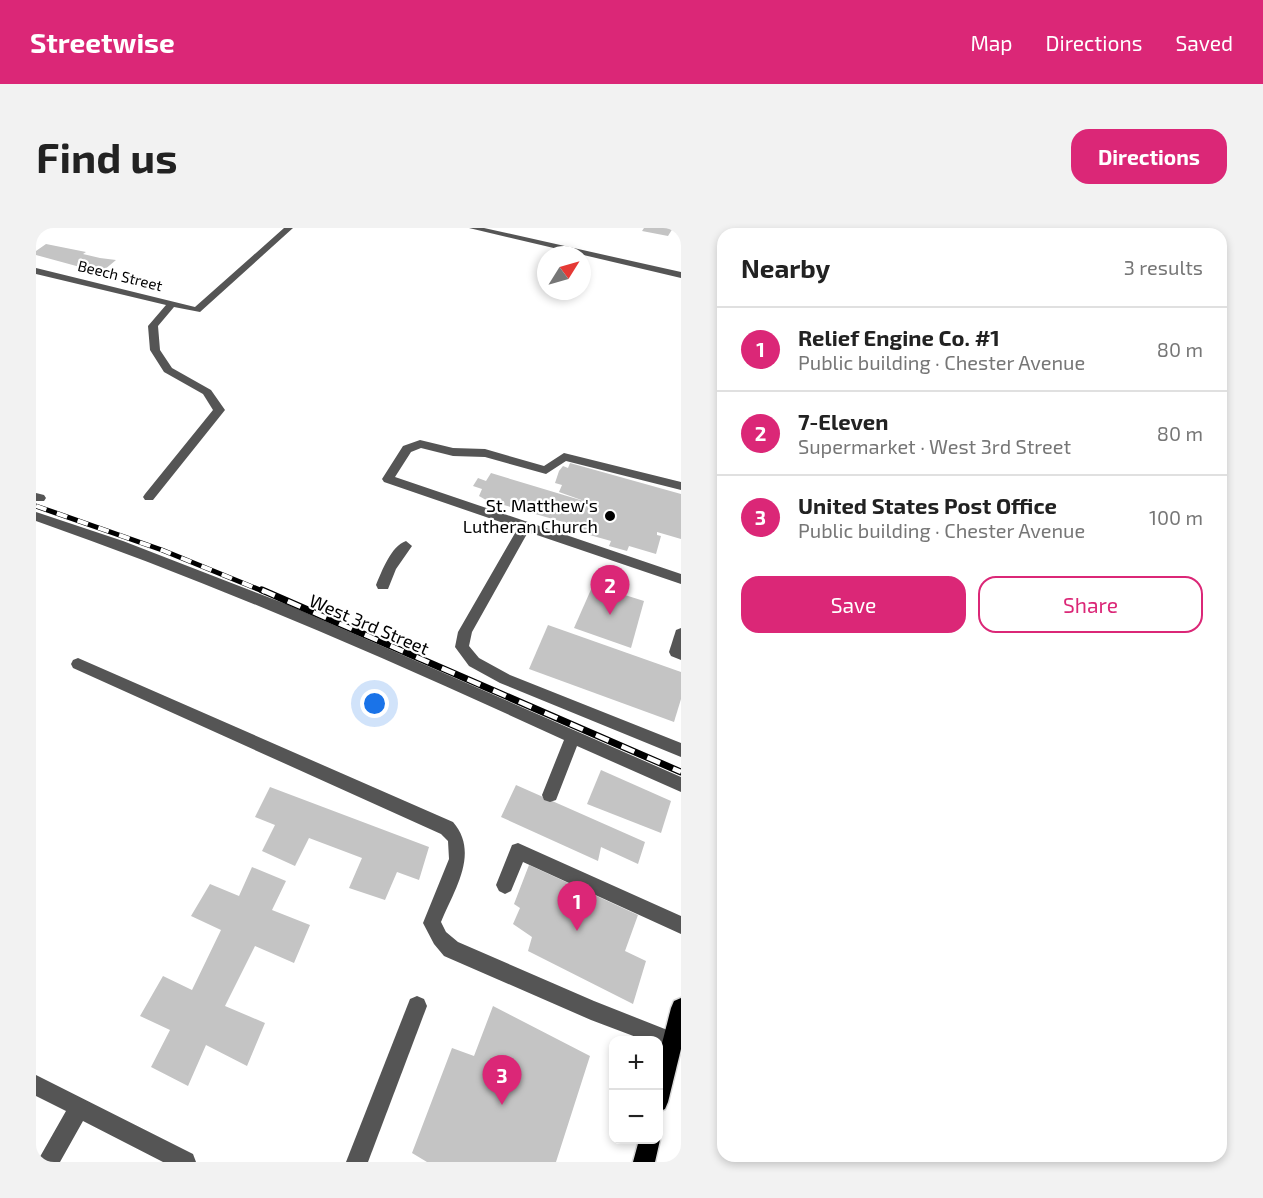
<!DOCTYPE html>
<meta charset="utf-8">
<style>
body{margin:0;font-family:"Exo 2",sans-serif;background:#f2f2f2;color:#222}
.controls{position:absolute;right:18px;bottom:18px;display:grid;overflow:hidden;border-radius:12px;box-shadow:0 3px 9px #0003}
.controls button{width:54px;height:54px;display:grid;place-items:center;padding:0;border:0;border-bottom:2px solid #e0e0e0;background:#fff;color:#222;font:30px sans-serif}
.compass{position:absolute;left:501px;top:18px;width:54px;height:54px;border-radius:50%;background:#fff;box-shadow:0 3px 9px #0003;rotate:53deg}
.you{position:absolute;left:339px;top:476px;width:21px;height:21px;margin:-15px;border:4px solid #fff;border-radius:50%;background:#1a73e8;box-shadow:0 0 0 9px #1a73e833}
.badge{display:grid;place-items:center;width:39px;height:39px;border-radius:50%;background:#db2777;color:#fff;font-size:20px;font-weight:700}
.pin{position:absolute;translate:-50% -50px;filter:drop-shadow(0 2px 3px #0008)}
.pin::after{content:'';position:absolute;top:32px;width:21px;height:18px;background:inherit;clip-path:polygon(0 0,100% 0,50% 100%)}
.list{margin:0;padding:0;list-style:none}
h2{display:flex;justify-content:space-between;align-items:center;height:78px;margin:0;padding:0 24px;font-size:26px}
h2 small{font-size:20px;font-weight:400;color:#767676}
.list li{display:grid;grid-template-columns:39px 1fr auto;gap:18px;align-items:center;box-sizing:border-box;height:84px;padding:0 24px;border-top:2px solid #e0e0e0}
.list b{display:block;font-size:22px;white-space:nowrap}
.list p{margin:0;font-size:20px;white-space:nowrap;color:#767676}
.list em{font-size:20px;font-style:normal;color:#767676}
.actions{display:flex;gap:12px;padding:18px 24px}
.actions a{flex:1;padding:14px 0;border:2px solid #db2777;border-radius:18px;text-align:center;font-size:21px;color:#db2777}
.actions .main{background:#db2777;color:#fff}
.map{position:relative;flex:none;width:645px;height:934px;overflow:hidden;border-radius:18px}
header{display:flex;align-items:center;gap:36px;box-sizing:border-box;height:84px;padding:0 30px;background:#db2777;color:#fff}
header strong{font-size:28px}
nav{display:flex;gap:33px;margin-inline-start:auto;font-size:21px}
.intro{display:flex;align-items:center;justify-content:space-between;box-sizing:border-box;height:144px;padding:0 36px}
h1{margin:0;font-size:42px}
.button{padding:15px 27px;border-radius:18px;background:#db2777;color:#fff;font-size:21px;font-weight:700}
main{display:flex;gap:36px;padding:0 36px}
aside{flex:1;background:#fff;border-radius:18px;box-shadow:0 3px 9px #0003}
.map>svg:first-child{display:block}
.building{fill:#c4c4c4}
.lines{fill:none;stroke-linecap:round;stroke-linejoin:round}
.major-casing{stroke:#dbdbdb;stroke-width:3}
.minor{fill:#555;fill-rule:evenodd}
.major{fill:#000;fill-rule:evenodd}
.rail-far1-casing{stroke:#000;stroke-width:5}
.rail-casing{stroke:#000;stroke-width:7}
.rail-far1{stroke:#fff;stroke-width:4;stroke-dasharray:11;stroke-linecap:butt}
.rail{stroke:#fff;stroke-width:4.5;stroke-dasharray:14;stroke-linecap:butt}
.poi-dot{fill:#000;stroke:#fff;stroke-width:2}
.labels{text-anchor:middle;stroke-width:4.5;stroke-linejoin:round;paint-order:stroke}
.far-street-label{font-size:15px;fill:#000;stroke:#fff}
.poi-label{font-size:18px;fill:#000;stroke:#fff;text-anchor:end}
.street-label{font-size:18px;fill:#000;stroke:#fff}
</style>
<header>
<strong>Streetwise</strong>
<nav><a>Map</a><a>Directions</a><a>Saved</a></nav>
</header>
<div class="intro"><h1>Find us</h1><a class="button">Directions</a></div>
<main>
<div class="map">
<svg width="645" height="934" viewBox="0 0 645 934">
<rect width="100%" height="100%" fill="#fff"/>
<!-- building -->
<g class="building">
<path d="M608,0h29l-5,8 -26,-5z"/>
<path d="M10,16l40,8 -3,2 17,4 16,2 -18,15 -11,-2 4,-3 -55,-15v-4z"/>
<path d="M534,235l111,31v45l-24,-7v3l4,1 -5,18 -27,-8 -2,5 -18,-5 2,-5 -32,-9 2,-5 -95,-27 -7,-4 3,-7 -9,-3 5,-8 8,3 5,-8 96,29 -28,-10 3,-7 -7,-2 4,-12 4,-5 5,2z"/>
<path d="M557,357l51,16 -13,47 -57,-20z"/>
<path d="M512,397l133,47v27l-7,23 -145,-53z"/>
<path d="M565,542l70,31 -10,32 -74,-29z"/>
<path d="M480,557l129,57 -7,22 -37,-17 -3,14 -97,-44z"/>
<path d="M234,559l159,60 -10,33 -22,-8 -12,28 -36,-12 13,-30 -53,-20 -14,28 -33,-15 13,-26 -20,-8z"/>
<path d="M493,637l109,50 -13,36 21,10 -13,43 -105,-53 4,-14 -19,-13 7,-16 -6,-4z"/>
<path d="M216,639l34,14 -14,29 38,15 -16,38 -39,-17 -30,60 40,17 -18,43 -41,-21 -18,41 -37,-19 19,-37 -30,-14 23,-40 29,14 29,-60 -30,-14 19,-32 29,12z"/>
<path d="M457,778l97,50 -34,106h-129l-15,-9 40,-105 22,8z"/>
</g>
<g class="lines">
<defs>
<g id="major">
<path d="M645,770v51l-13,53 -3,7 -7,3v-53l13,-51 3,-7z"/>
<path d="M622,909l2,3 -5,22h-22l6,-22h19z"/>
</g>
</defs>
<!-- major casing -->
<use href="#major" class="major-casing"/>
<!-- minor -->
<g class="minor">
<path d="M248,0h9l-93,84 -26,-5 -16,19 2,24 12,18 39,22 14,20 -72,90h-8l-2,-3 2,-3 68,-84 -10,-16 -39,-22 -14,-22 -2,-24 18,-21 -130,-31v-6l159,39z"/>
<path d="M433,0h15l197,44v6z"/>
<path d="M384,212l33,8 32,1 59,17 20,-13 117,29v8l-115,-29 -20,13 -61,-17 -32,-1 -32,-8 -10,4 -16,25 286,97v10l-153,-52 -56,100 -3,14 10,12 31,17 171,68v14l-181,-74 -31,-17 -14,-19 3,-15 60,-104 -134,-46 -2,-3 21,-33z"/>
<path d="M0,265l8,2 2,3 -2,3h-8z"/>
<path d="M0,284l87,29 163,63 395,173v15l-104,-46 -21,54 -6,2 -6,-2 -2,-5 22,-55c-174,-80 -348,-156 -528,-219z"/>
<path d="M370,313l6,5 -16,23 -8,20h-10l-2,-4c6,-14 15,-39 30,-44z"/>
<path d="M645,400v32l-10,-4 -2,-4 7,-22z"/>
<path d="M42,430l375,164c27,31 1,68 -12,100l5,10 12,10 136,59 86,34v14l-7,3 -15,-6v-6h-14l-53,-20 -147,-64 -10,-12 -11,-21 26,-64 -1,-18 -7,-7 -368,-166 -2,-4 2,-4z"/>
<path d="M482,615l163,73v18l-158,-72 -12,29 -6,3 -6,-3 -3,-6 16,-40z"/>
<path d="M381,768l7,3 3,7 -59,156h-22l64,-163z"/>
<path d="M0,847l157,79 3,8h-33l-80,-41 -23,41h-23l29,-51 -30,-15z"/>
</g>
<!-- major -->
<use href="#major" class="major"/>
<defs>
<path id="rail-far1" d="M0,278l126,44 103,42"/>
<path id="rail" d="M226,362l419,182"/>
</defs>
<!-- rail-far1 casing -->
<use href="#rail-far1" class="rail-far1-casing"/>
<!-- rail casing -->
<use href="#rail" class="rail-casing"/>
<!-- rail-far1 -->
<use href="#rail-far1" class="rail-far1"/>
<!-- rail -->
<use href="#rail" class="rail"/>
</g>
<!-- markers -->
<circle class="poi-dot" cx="574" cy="288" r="6"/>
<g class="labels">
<!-- far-street labels -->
<g class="far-street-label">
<text transform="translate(84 48) rotate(14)" y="5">Beech Street</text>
</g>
<!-- poi labels -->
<g class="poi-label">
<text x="562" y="284">St. Matthew's<tspan x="562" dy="21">Lutheran Church</tspan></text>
</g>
<!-- street labels -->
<g class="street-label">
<text transform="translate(333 397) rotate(23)" y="6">West 3rd Street</text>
</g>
</g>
</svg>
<div class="controls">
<button>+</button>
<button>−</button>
</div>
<svg class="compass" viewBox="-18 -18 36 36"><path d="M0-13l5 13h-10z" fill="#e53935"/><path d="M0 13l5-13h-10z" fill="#767676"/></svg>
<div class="you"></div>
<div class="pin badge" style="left:541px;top:703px">1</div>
<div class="pin badge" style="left:574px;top:387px">2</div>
<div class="pin badge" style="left:466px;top:877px">3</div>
</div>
<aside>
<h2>Nearby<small>3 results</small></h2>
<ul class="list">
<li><span class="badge">1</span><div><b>Relief Engine Co. #1</b><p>Public building · Chester Avenue</p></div><em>80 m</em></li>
<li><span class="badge">2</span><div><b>7-Eleven</b><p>Supermarket · West 3rd Street</p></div><em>80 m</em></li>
<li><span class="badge">3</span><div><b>United States Post Office</b><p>Public building · Chester Avenue</p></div><em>100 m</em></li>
</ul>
<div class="actions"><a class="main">Save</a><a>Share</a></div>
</aside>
</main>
